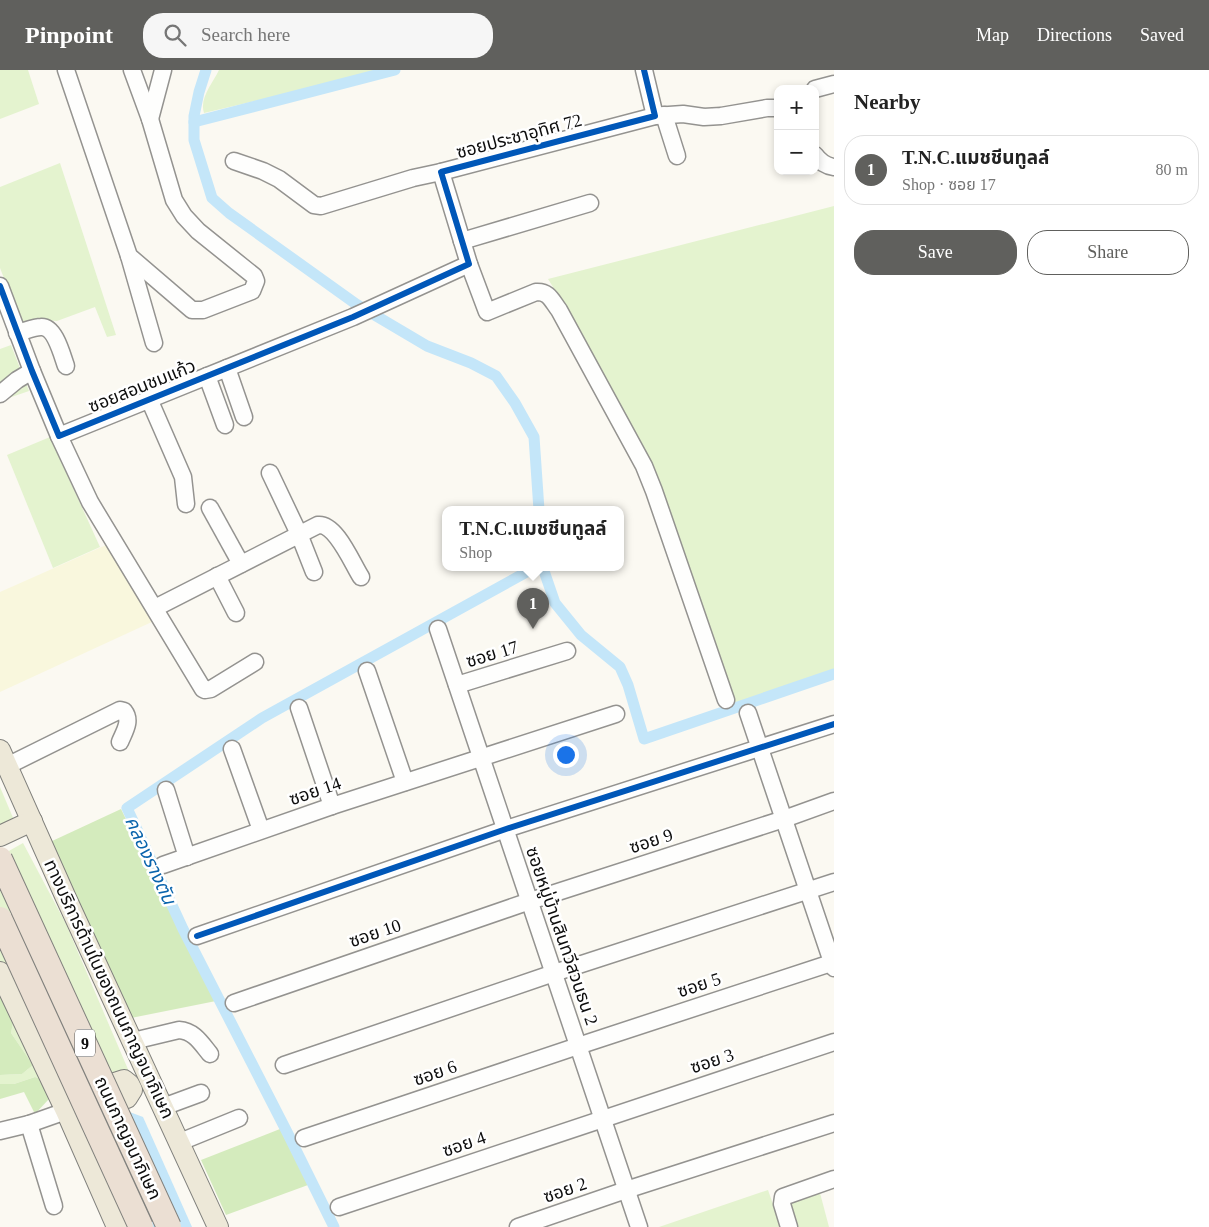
<!DOCTYPE html>
<meta charset="utf-8">
<style>
body{margin:0;font-family:"Times New Roman","Noto Sans Thai",serif;background:#f6f6f6;color:#222}
.controls{position:absolute;right:15px;top:15px;display:grid;overflow:hidden;border-radius:10px;box-shadow:0 2px 8px #0003}
.controls button{width:45px;height:45px;display:grid;place-items:center;padding:0;border:0;border-bottom:1px solid #e0e0e0;background:#fff;color:#222;font:25px sans-serif}
.you{position:absolute;left:565px;top:684px;width:18px;height:18px;margin:-12px;border:4px solid #fff;border-radius:50%;background:#1a73e8;box-shadow:0 0 0 8px #1a73e833}
.badge{display:grid;place-items:center;width:32px;height:32px;border-radius:50%;background:#60605d;color:#fff;font-size:16px;font-weight:700}
.pin{position:absolute;translate:-50% -41px;filter:drop-shadow(0 1px 2px #0008)}
.pin::after{content:'';position:absolute;top:26px;width:18px;height:15px;background:inherit;clip-path:polygon(0 0,100% 0,50% 100%)}
.popup{position:absolute;left:442px;top:436px;width:182px;height:65px;box-sizing:border-box;display:grid;place-content:center;border-radius:10px;background:#fff;filter:drop-shadow(0 1px 4px #0005);font-size:16px;white-space:nowrap;color:#767676}
.popup b{font-size:19px;color:#222}
.popup::after{content:'';position:absolute;left:50%;top:100%;margin-left:-10px;border:10px solid transparent;border-top-color:#fff}
.list{margin:0;padding:0;list-style:none}
h2{display:flex;justify-content:space-between;align-items:center;height:65px;margin:0;padding:0 20px;font-size:21px}
h2 small{font-size:16px;font-weight:400;color:#767676}
.list li{display:grid;grid-template-columns:32px 1fr auto;gap:15px;align-items:center;box-sizing:border-box;height:70px;margin:0 10px 10px;padding:0 10px;border:1px solid #e0e0e0;border-radius:20px}
.list b{display:block;font-size:19px;white-space:nowrap}
.list p{margin:0;font-size:16px;white-space:nowrap;color:#767676}
.list em{font-size:16px;font-style:normal;color:#767676}
.actions{display:flex;gap:10px;padding:15px 20px}
.actions a{flex:1;padding:11px 0;border:1px solid #60605d;border-radius:20px;text-align:center;font-size:18px;color:#60605d}
.actions .main{background:#60605d;color:#fff}
.icon{flex:none;width:28px;height:28px;fill:none;stroke:currentColor;stroke-width:2;stroke-linecap:round;stroke-linejoin:round}
.map{position:relative;flex:none;width:834px;height:1157px;overflow:hidden}
header{display:flex;align-items:center;gap:30px;box-sizing:border-box;height:70px;padding:0 25px;background:#60605d;color:#fff}
header strong{font-size:24px}
nav{display:flex;gap:28px;margin-inline-start:auto;font-size:18px}
.search{width:350px;height:45px;background:#f6f6f6;display:flex;align-items:center;gap:12px;box-sizing:border-box;padding:0 18px;border-radius:20px;color:#767676;font-size:19px}
main{display:flex}
aside{flex:1;background:#fff}
.map>svg:first-child{display:block}
.farmland{fill:#f9f7dd}
.green{fill:#e4f3cf}
.forest{fill:#d4ebbd}
.water{fill:#c4e6f9}
.lines{fill:none;stroke-linecap:round;stroke-linejoin:round}
.canal{stroke:#c4e6f9;stroke-width:11}
.minor-casing{stroke:#949390;stroke-width:19}
.major-casing{stroke:#81817d;stroke-width:22}
.minor{stroke:#fefefd;stroke-width:16}
.major{stroke:#ede8d8;stroke-width:20}
.highway-bridge-casing{stroke:#81817d;stroke-width:26;stroke-linecap:butt}
.highway-bridge{stroke:#ebdfd3;stroke-width:24}
.cycleway-casing{stroke:#fff;stroke-width:9}
.cycleway{stroke:#0057b8;stroke-width:6}
.labels{text-anchor:middle;stroke-width:5;stroke-linejoin:round;paint-order:stroke}
.shield{fill:#fff;stroke:#565656;stroke-width:1}
.shield-label{font-size:16px;font-weight:bold;fill:#0d0d0d}
.street-label{font-size:18px;fill:#0d0d0d;stroke:#fff}
.water-label{font-size:19px;font-style:italic;fill:#0a64ac;stroke:#fff}
</style>
<header>
<strong>Pinpoint</strong>
<div class="search"><svg class="icon" aria-label="search" viewBox="0 0 24 24"><circle cx="10" cy="10" r="6"/><path d="M15 15l6 6"/></svg>Search here</div>
<nav><a>Map</a><a>Directions</a><a>Saved</a></nav>
</header>
<main>
<div class="map">
<svg width="834" height="1157" viewBox="0 0 834 1157">
<rect width="100%" height="100%" fill="#fbf9f2"/>
<!-- farmland -->
<path class="farmland" d="M106,475l24,34 24,42 -154,71v-100z"/>
<!-- green -->
<g class="green">
<path d="M0,0h28l11,34 -39,15z"/>
<path d="M219,0h168l-183,43c-5,-15 9,-30 15,-43z"/>
<path d="M60,93l56,172 -9,2 -12,-30 -38,14 -16,-1 -18,7 -23,-59v-81z"/>
<path d="M834,136v464l-100,34 -72,-215 -86,-165 -28,-45z"/>
<path d="M11,275l18,46 -29,10v-52z"/>
<path d="M50,367l50,110 -47,21 -46,-113z"/>
<path d="M0,717l14,33 -14,8z"/>
<path d="M23,773l43,81 64,150 -59,16 -36,-13 -21,7h-14v-9l22,-1 11,-9 -22,-32 5,-26 -16,-40v-111z"/>
<path d="M768,1120l13,37h-122z"/>
<path d="M820,1123l9,34h-36l-6,-23z"/>
</g>
<!-- forest -->
<g class="forest">
<path d="M121,739l95,192 -85,17 -81,-176z"/>
<path d="M0,897l16,40 -5,26 22,32 -11,9 -22,1z"/>
<path d="M35,1007l26,9 -26,28 -11,-22 -24,7v-15h14z"/>
<path d="M280,1059l28,56 -82,30 -25,-55z"/>
</g>
<!-- water -->
<path class="water" d="M127,1041l16,6 49,110h-60l-43,-97 16,-14z"/>
<g class="lines">
<!-- canal -->
<g class="canal">
<path d="M206,0l-7,22 -5,24v24l18,58 17,15 127,91 71,42 44,17 25,13 19,27 19,34 5,73"/>
<path d="M194,52l201,-52"/>
<path d="M543,498l12,35 26,32 39,32 8,18 16,54 190,-65"/>
<path d="M334,1157l-47,-95 -104,-203 -56,-121 135,-90 272,-150"/>
</g>
<defs>
<g id="minor">
<path d="M66,0l63,186 63,54h11l49,-19 4,-10 -2,-5 -56,-45 -14,-15 -10,-16 -24,-81 -18,-49"/>
<path d="M815,19l19,-5"/>
<path d="M664,45l13,41"/>
<path d="M655,46l28,-2 21,3 17,-1 46,-8h11"/>
<path d="M150,49l13,-49"/>
<path d="M815,85c5,7 11,11 19,12"/>
<path d="M234,91l29,10 16,8 35,26 7,1 92,-28 28,-6"/>
<path d="M462,171l128,-38"/>
<path d="M129,186l25,87"/>
<path d="M469,194l18,48 49,-20c13,-1 16,9 23,18l85,156 10,25 72,209"/>
<path d="M0,216l32,85 27,65 294,-119 116,-53 -28,-92 214,-56 -11,-46"/>
<path d="M17,263c8,-2 17,-6 24,-6 14,-1 21,28 25,39"/>
<path d="M227,298l17,49"/>
<path d="M207,306l18,49"/>
<path d="M0,324l17,-14 15,-9"/>
<path d="M149,329l34,78 3,27"/>
<path d="M59,366l31,66 113,187 2,1 6,-1 44,-27"/>
<path d="M270,403l29,61 15,38"/>
<path d="M210,438l31,56"/>
<path d="M217,506l19,37"/>
<path d="M155,538l163,-83c18,-2 34,38 43,52"/>
<path d="M438,559l201,598"/>
<path d="M367,601l38,111"/>
<path d="M457,615l110,-34"/>
<path d="M299,638l33,98"/>
<path d="M748,643l86,255"/>
<path d="M232,679l29,81"/>
<path d="M7,696l113,-56 4,1c8,10 0,21 -4,31"/>
<path d="M166,720l21,67"/>
<path d="M163,795l169,-59 284,-92"/>
<path d="M197,866l309,-107 328,-105"/>
<path d="M234,933l296,-102 254,-82 50,-18"/>
<path d="M133,971l46,-11c15,1 22,13 31,24"/>
<path d="M284,995l270,-92 280,-91"/>
<path d="M163,1037l38,-14"/>
<path d="M29,1054l25,82"/>
<path d="M0,1061l29,-7 37,-13"/>
<path d="M304,1068l274,-92 256,-84"/>
<path d="M180,1072l59,-24"/>
<path d="M339,1137l495,-165"/>
<path d="M518,1157l108,-37 208,-67"/>
<path d="M789,1157l-7,-23 1,-7 51,-18"/>
</g>
<g id="major">
<path d="M0,680l66,148 152,329"/>
<path d="M0,766l32,-15"/>
<path d="M0,902l66,139 51,116"/>
<path d="M124,1010l5,4 3,6 -5,8c-10,3 -40,18 -46,6 -2,-4 0,-8 3,-11z"/>
</g>
</defs>
<!-- minor casing -->
<use href="#minor" class="minor-casing"/>
<!-- major casing -->
<use href="#major" class="major-casing"/>
<!-- minor -->
<use href="#minor" class="minor"/>
<!-- major -->
<use href="#major" class="major"/>
<defs>
<g id="highway-bridge">
<path d="M0,789l169,368"/>
<path d="M0,849l141,308"/>
</g>
</defs>
<!-- highway-bridge casing -->
<use href="#highway-bridge" class="highway-bridge-casing"/>
<!-- highway-bridge -->
<use href="#highway-bridge" class="highway-bridge"/>
<defs>
<g id="cycleway">
<path d="M0,216l32,85 27,65 294,-119 116,-53 -28,-92 214,-56 -11,-46"/>
<path d="M197,866l309,-107 328,-105"/>
</g>
</defs>
<!-- cycleway casing -->
<use href="#cycleway" class="cycleway-casing"/>
<!-- cycleway -->
<use href="#cycleway" class="cycleway"/>
</g>
<g class="labels">
<!-- shield labels -->
<rect class="shield" x="75" y="959.5" width="20" height="27" rx="4"/>
<g class="shield-label">
<text x="85" y="979">9</text>
</g>
<!-- street labels -->
<g class="street-label">
<text transform="translate(519 66) rotate(-15)" y="6">ซอยประชาอุทิศ 72</text>
<text transform="translate(142 316) rotate(-22)" y="6">ซอยสอนชมแก้ว</text>
<text transform="translate(492 584) rotate(-17)" y="6">ซอย 17</text>
<text transform="translate(315 721) rotate(-19)" y="6">ซอย 14</text>
<text transform="translate(651 771) rotate(-18)" y="6">ซอย 9</text>
<text transform="translate(375 863) rotate(-19)" y="6">ซอย 10</text>
<text transform="translate(562 866) rotate(71)" y="6">ซอยหมู่บ้านสินทวีสวนธน 2</text>
<text transform="translate(699 915) rotate(-18)" y="6">ซอย 5</text>
<text transform="translate(109 919) rotate(65)" y="6">ทางบริการด้านในของถนนกาญจนาภิเษก</text>
<text transform="translate(712 991) rotate(-18)" y="6">ซอย 3</text>
<text transform="translate(435 1003) rotate(-19)" y="6">ซอย 6</text>
<text transform="translate(128 1068) rotate(65)" y="6">ถนนกาญจนาภิเษก</text>
<text transform="translate(464 1074) rotate(-19)" y="6">ซอย 4</text>
<text transform="translate(565 1120) rotate(-19)" y="6">ซอย 2</text>
</g>
<!-- water labels -->
<g class="water-label">
<text transform="translate(151 790) rotate(65)" y="7">คลองรางตัน</text>
</g>
</g>
</svg>
<div class="controls">
<button>+</button>
<button>−</button>
</div>
<div class="you"></div>
<div class="pin badge" style="left:533px;top:559px">1</div>
<div class="popup"><b>T.N.C.แมชชีนทูลล์</b>Shop</div>
</div>
<aside>
<h2>Nearby<small></small></h2>
<ul class="list">
<li><span class="badge">1</span><div><b>T.N.C.แมชชีนทูลล์</b><p>Shop · ซอย 17</p></div><em>80 m</em></li>
</ul>
<div class="actions"><a class="main">Save</a><a>Share</a></div>
</aside>
</main>
